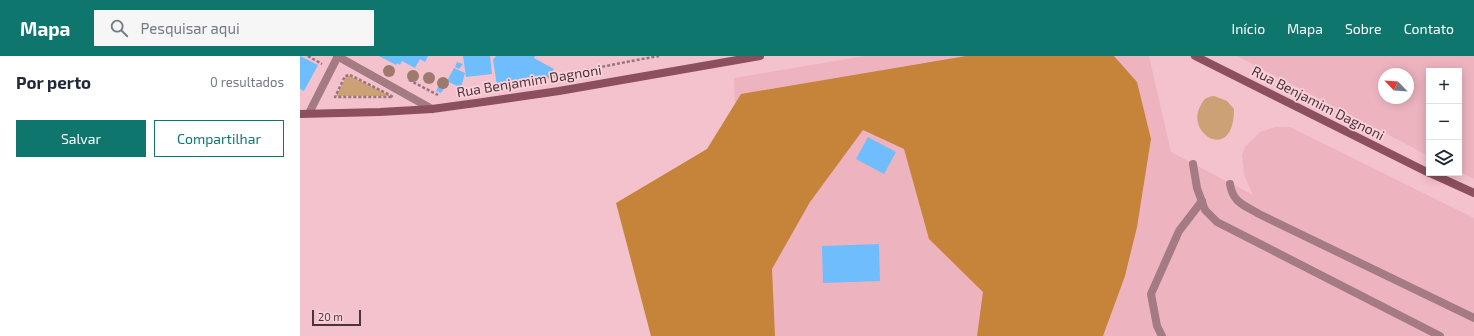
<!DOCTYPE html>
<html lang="pt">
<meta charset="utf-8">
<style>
body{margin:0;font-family:"Exo 2",sans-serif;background:#f6f6f7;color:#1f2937}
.controls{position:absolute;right:12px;top:12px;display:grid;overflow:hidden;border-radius:0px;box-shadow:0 2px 10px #0003}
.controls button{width:36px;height:36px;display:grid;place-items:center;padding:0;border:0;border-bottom:1px solid #e0e1e3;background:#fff;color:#1f2937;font:20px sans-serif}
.compass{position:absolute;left:1078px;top:12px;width:36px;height:36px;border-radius:50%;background:#fff;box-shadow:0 2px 10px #0003;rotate:295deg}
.scale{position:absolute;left:12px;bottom:10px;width:49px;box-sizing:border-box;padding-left:4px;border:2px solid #4a363a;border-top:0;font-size:11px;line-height:14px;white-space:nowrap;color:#4a363a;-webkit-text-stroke:3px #fbd2da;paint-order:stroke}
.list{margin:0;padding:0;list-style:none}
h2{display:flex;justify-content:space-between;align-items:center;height:52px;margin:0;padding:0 16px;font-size:17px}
h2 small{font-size:13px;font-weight:400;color:#747a83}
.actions{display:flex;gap:8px;padding:12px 16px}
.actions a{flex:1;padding:9px 0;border:1px solid #0f766e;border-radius:0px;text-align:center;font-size:14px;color:#0f766e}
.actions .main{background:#0f766e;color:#fff}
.icon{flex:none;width:22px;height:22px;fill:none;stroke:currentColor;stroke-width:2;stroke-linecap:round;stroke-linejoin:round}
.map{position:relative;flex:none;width:1174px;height:280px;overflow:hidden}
header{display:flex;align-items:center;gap:24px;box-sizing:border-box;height:56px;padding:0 20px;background:#0f766e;color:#fff}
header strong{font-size:19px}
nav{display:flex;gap:22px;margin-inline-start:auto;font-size:14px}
.search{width:280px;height:36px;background:#f6f6f7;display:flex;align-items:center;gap:10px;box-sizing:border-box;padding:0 14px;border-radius:0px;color:#747a83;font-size:15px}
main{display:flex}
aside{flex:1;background:#fff}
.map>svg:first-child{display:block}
.built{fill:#edb4c0;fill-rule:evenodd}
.green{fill:#cca176}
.forest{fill:#c6833a}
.building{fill:#6fbdfd}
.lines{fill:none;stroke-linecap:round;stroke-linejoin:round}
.path{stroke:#97757c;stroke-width:2.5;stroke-dasharray:3 2;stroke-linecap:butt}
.lane{stroke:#a47a83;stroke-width:8}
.street{stroke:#a47a83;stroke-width:8}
.secondary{stroke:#8b4f5d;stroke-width:8}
.tree{fill:#a0796d}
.labels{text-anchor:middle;stroke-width:3.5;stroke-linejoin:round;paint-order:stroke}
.street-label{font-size:14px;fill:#4a363a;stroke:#fbd2da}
</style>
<header>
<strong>Mapa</strong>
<div class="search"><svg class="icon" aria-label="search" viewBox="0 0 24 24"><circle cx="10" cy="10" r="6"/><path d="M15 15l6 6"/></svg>Pesquisar aqui</div>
<nav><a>Início</a><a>Mapa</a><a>Sobre</a><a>Contato</a></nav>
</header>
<main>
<aside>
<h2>Por perto<small>0 resultados</small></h2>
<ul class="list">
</ul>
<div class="actions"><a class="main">Salvar</a><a>Compartilhar</a></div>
</aside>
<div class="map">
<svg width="1174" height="280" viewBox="0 0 1174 280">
<rect width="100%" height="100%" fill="#f4c2cc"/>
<!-- built -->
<g class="built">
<path d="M564,0h285l22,96 82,43 -9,-20 -2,-20 3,-8 15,-15 15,-5h15l184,91v118h-733l-7,-258z"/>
<path d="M937,0h237v123l-15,-8v-100h-30v85zM1084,18h24v24h-24z"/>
</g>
<!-- green -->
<g class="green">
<path d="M50,20l39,19v1h-53l10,-19z"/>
<path d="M914,40l13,5 7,8c0,53 -46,27 -35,0 4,-9 6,-12 15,-13z"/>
</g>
<!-- forest -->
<path class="forest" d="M666,0h148l23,26 14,57 -14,88 -12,49 -22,60h-126l6,-44 -54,-53 -25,-90 -41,-19 -53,72 -38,67 3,67h-124l-35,-133 91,-54 34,-55z"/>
<!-- building -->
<g class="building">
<path d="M0,0l18,9 -14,26 -4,-2z"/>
<path d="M79,0h49l-3,6 -5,-3 -5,9 -13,-7 -2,4 -3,-2 -1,2z"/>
<path d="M163,0h27l2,18 -26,3z"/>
<path d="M196,0h39l-1,2 20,11 -3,8 -54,8 -4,-25z"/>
<path d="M157,6l6,2 -4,5 -4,-2z"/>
<path d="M154,12l11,5 -4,15 -14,-7z"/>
<path d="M139,29l6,2 -4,6 -5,-2z"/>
<path d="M568,81l28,15 -12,22 -28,-15z"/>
<path d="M579,188l1,37 -57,2 -1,-37z"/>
</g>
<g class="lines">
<!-- path -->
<g class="path">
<path d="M8,0l14,8"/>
<path d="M50,19l38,19 5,3h-58l10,-21z"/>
<path d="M109,24l29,15"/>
<path d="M204,29c52,-8 103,-20 155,-29"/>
</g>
<!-- lane -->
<g class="lane">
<path d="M893,108l4,24 8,22 12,12 223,114"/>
<path d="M930,128c3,19 14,21 29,30l215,104"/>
<path d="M862,280l-5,-10 -6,-32 28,-63 23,-30"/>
</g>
<!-- street -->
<g class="street">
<path d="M37,0l95,53"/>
<path d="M9,57l29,-57"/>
</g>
<!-- secondary -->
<g class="secondary">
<path d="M895,0l234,117"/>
<path d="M0,58l80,-2 52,-3 44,-6 83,-12 201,-35"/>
<path d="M1130,117l44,20"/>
</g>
</g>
<!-- trees -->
<g class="tree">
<circle cx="89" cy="15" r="6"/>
<circle cx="113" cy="20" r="6"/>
<circle cx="129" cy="22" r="6"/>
<circle cx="143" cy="27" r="6"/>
</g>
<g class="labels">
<!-- street labels -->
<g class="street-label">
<text transform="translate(229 25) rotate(-9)" y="5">Rua Benjamim Dagnoni</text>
<text transform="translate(1018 47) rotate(27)" y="5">Rua Benjamim Dagnoni</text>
</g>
</g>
</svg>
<div class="controls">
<button>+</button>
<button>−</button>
<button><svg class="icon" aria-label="layers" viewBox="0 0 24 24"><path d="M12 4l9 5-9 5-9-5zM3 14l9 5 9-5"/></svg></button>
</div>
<svg class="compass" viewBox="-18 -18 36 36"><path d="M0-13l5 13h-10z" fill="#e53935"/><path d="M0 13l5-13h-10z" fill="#747a83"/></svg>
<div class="scale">20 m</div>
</div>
</main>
